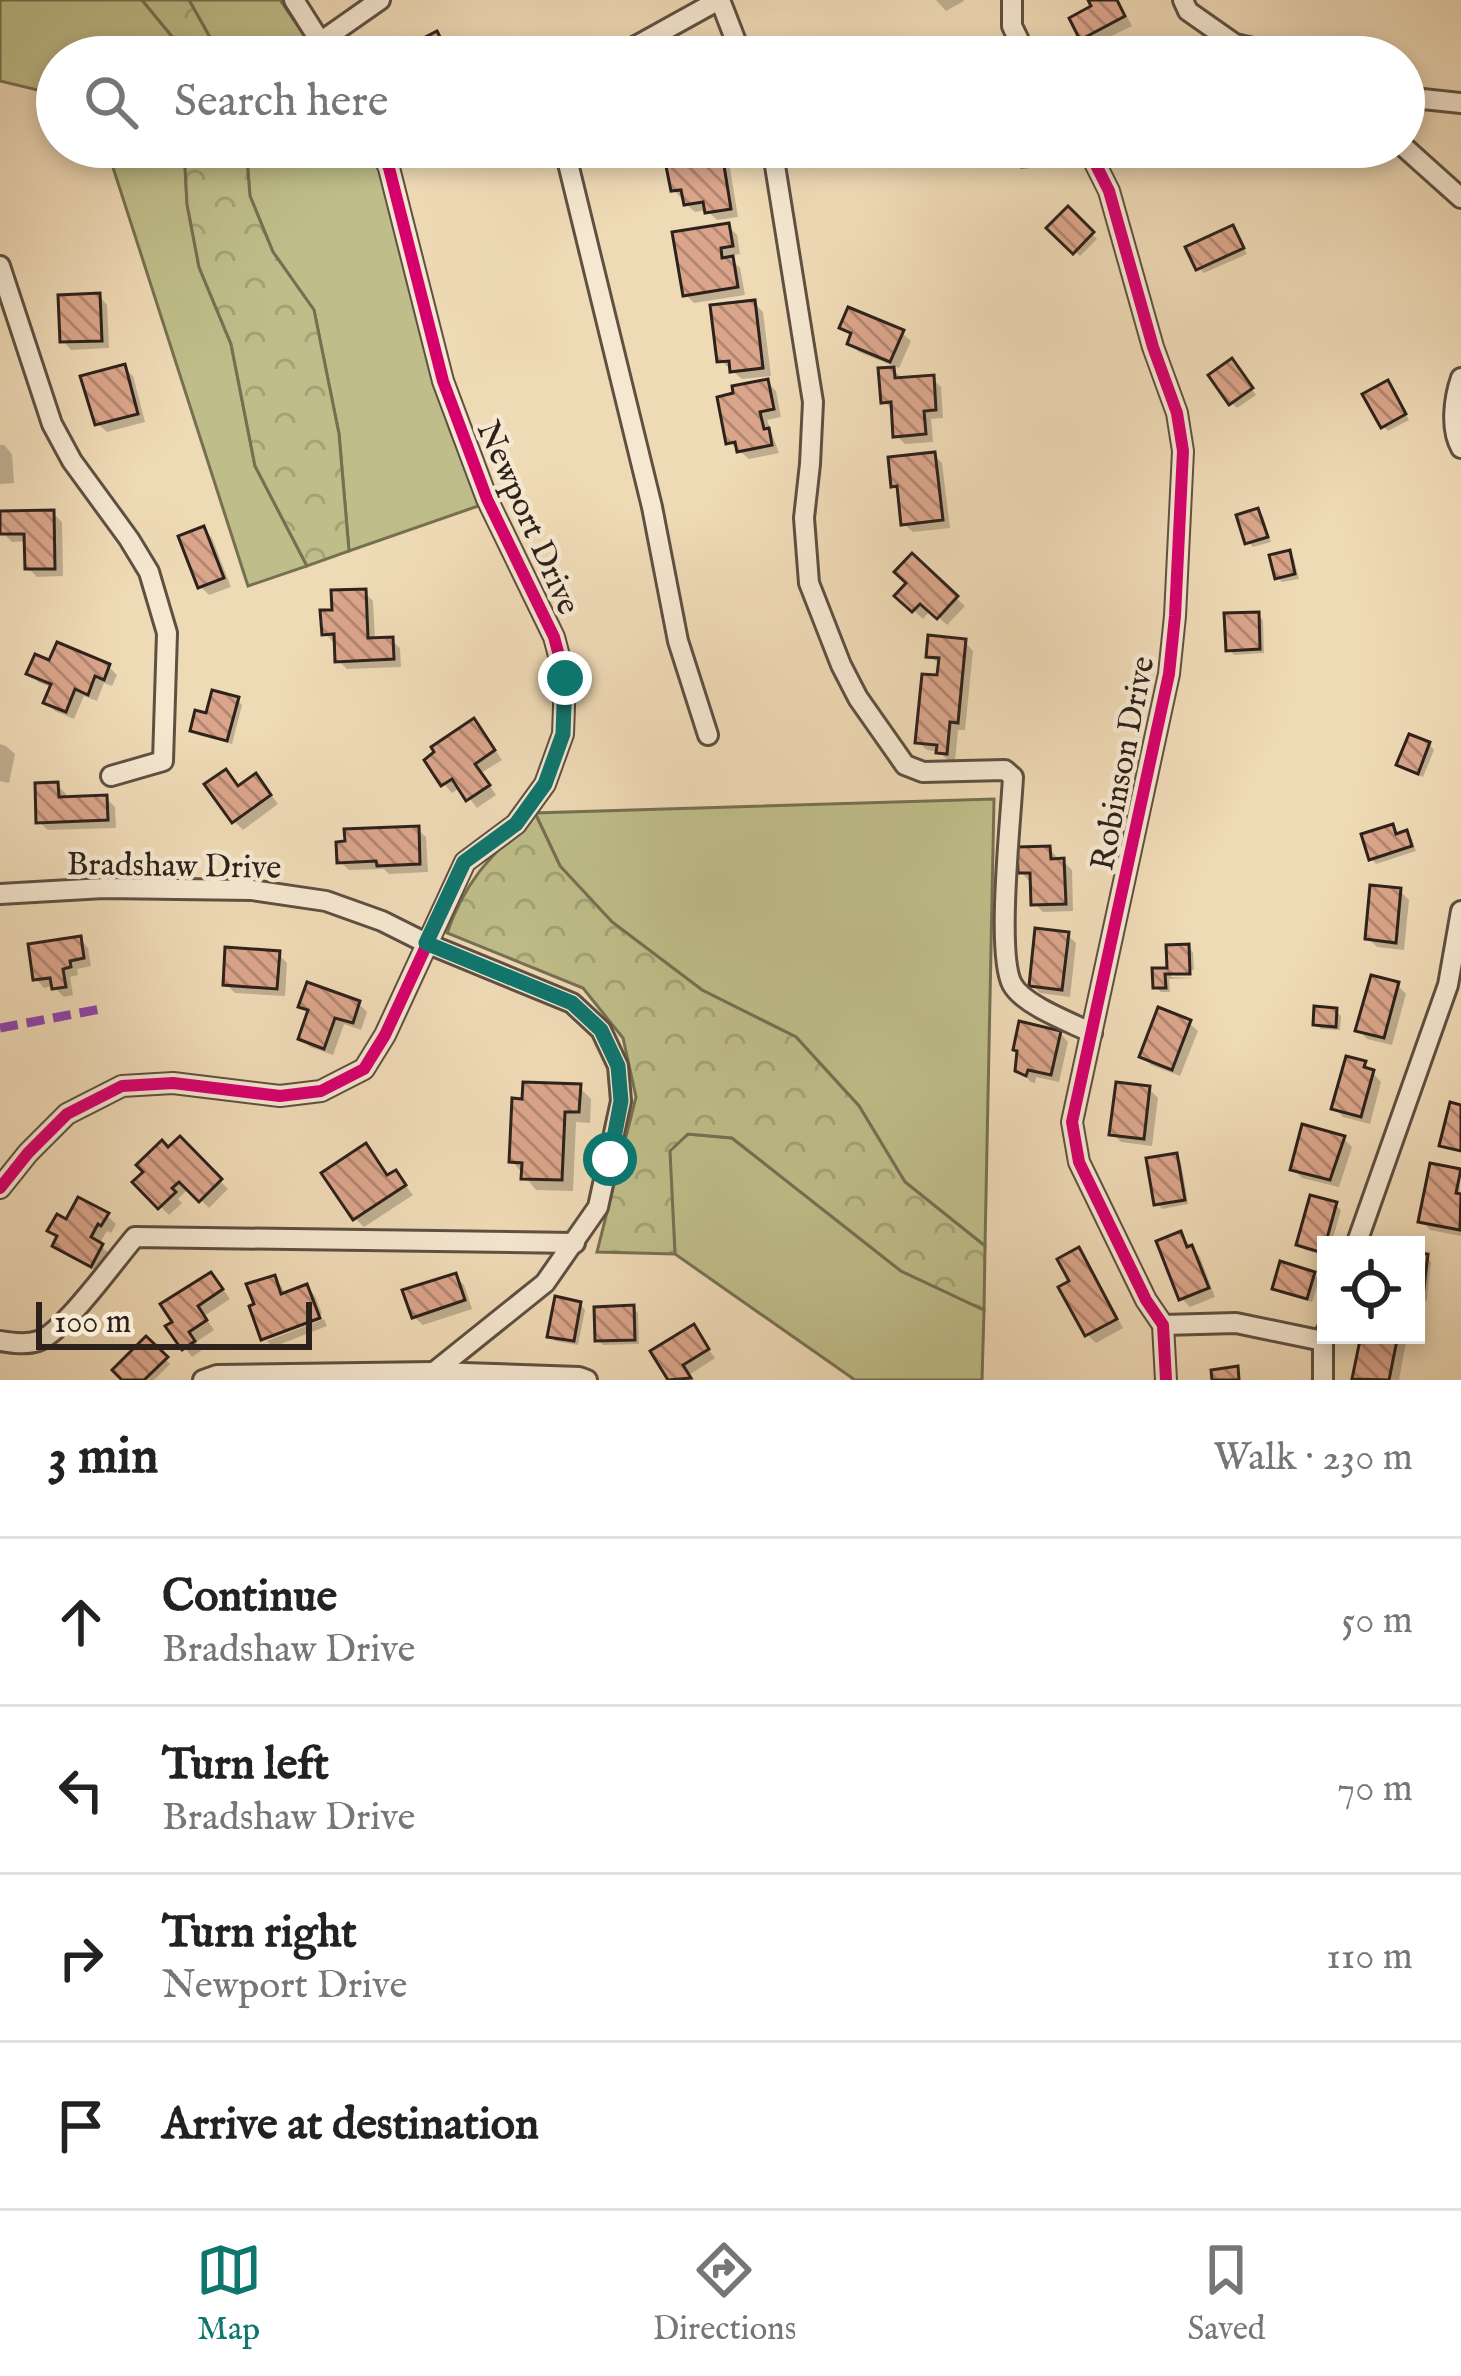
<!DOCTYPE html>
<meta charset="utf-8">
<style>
body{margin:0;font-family:"IM FELL English",serif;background:#f6f6f6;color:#222}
.controls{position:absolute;right:36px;bottom:36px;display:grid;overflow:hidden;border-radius:0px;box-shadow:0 6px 18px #0003}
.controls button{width:108px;height:108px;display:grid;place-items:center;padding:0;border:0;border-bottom:3px solid #e0e0e0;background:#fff;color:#222;font:60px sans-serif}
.scale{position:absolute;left:36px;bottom:30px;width:276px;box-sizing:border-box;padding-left:12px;border:6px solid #2d221b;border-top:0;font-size:33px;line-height:42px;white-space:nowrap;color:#2d221b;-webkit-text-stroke:9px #f5e7d0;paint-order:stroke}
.stop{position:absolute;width:36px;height:36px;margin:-27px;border:9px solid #0f766e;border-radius:50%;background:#fff}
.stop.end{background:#0f766e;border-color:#fff;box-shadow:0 3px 12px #0008}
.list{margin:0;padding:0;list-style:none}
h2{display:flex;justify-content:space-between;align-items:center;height:156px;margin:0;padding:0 48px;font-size:51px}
h2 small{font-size:39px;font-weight:400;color:#767676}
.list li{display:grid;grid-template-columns:78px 1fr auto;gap:36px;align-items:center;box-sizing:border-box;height:168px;padding:0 48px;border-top:3px solid #e0e0e0}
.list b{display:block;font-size:45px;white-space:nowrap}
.list p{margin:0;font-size:39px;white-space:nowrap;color:#767676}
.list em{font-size:39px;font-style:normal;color:#767676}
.icon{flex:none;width:66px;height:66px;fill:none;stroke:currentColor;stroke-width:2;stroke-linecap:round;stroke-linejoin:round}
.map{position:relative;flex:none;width:1461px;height:1380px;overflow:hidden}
.search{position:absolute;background:#fff;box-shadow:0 6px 18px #0003;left:36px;right:36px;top:36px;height:132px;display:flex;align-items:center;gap:30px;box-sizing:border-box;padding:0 42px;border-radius:66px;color:#767676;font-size:45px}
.sheet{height:828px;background:#fff}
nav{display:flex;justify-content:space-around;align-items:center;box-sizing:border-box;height:168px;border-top:3px solid #e0e0e0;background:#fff;font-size:33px;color:#767676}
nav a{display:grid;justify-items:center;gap:6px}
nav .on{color:#0f766e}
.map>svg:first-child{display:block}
.grass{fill:#bfbe8a;stroke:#767052;stroke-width:3}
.forest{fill:url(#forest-crowns);stroke:#767052;stroke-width:3}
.shadow{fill:#0003}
.building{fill:url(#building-back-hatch);stroke:#2d221b;stroke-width:3}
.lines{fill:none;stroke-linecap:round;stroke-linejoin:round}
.street-casing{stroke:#5e5042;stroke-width:24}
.street{stroke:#f5e7d0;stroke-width:18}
.quiet{stroke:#8e44ad;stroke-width:9;stroke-dasharray:18 9;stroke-linecap:butt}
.cycleway-casing{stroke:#f5e7d0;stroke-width:20}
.cycleway{stroke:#d6006c;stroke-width:12}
.route{stroke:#0f766e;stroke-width:15}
.labels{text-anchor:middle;stroke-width:9;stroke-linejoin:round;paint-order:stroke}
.street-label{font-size:33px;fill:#2d221b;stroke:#f5e7d0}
</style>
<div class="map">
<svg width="1461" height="1380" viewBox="0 0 1461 1380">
<defs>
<pattern id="forest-crowns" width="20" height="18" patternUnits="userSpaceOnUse" patternTransform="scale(3)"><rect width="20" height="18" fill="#bfbe8a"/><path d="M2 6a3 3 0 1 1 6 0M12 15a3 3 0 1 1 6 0" fill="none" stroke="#a4a376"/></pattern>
<pattern id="building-back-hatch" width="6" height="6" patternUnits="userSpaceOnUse" patternTransform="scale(3)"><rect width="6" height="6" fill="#dba58b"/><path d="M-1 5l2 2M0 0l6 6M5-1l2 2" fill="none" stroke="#b28671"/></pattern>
</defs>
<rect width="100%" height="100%" fill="#efdab6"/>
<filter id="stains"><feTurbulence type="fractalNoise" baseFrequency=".00167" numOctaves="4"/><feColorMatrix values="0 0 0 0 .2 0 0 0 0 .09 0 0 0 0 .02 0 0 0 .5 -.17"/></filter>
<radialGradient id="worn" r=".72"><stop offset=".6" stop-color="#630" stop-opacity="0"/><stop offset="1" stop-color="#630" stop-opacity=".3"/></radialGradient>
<!-- grass -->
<g class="grass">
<path d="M0,0h142l33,40 3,17h-121v51l-19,-18 -38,-9z"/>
<path d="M189,0h91l39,57h-98z"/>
<path d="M100,147h84l3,57 12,63 32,77 24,122 52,100 -59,20 -139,-431z"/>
<path d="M246,147h124l8,16 72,267 31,75 -132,46 -10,-117 -25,-124 -41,-58 -23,-56z"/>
<path d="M994,799l-9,447 -80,-64 -46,-76 -63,-69 -94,-47 -90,-68 -52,-56 -25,-53z"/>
<path d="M688,1134l44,4 169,133 83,39 -2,70h-127l-180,-126 -6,-103z"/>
</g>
<!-- forest -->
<g class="forest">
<path d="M142,0h47l32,57h-43l-3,-17z"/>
<path d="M184,147h62l4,49 23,56 41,58 25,124 10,117 -42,15 -52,-100 -24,-122 -32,-77 -12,-63z"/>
<path d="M535,813l25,53 52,56 90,68 94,47 63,69 46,76 80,64 -1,64 -83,-39 -169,-133 -44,-4 -18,17 5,103 -78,-2 39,-155 -13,-59 -40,-50 -136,-55c20,-57 47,-79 88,-120z"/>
</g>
<!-- shadow -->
<g class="shadow">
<path d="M936,0h27l1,1 -18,10z"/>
<path d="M1091,0h27l14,26 -41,20 -8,-8 12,-30z"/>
<path d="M687,147h37l3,3 11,67 -21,3 -10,-10 -12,2 -9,-8 -1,-6 -3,1 -8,-9 15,-30z"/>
<path d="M1068,210l29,29 -17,17 -30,-28z"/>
<path d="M728,226l9,9 3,19 -12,2 12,12 5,27 -51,8 -8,-8z"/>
<path d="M1233,229l14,25 -43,19 -5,-5z"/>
<path d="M99,296l8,9 2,43 -38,2 -8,-9z"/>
<path d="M754,303l9,9 8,64 -29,3 -22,-19z"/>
<path d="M843,328l59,5 9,8 -12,27 -40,-16 -9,-9 3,-5z"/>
<path d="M1236,367l20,28 -19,13 -5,-5z"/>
<path d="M124,368l9,8 12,46 -38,10 -9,-8z"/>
<path d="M893,370l9,8h30l9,9 2,31 -12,1 2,23 -28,2 -9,-9 -4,-25 -8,-9z"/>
<path d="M767,382l9,9 5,26 -14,3 12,33 -30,6 -20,-17 8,-46z"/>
<path d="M1393,389l16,31 -21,11 -5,-5z"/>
<path d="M0,445h4l8,9 2,29 -14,1z"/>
<path d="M934,455l8,8 8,65 -37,4 -9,-8 -3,-32 -7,-6z"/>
<path d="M1258,511l5,5 8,26 -18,5 -5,-5z"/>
<path d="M53,513l9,9 1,54 -26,1 -9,-9 -1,-27 -15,1 -9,-9z"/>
<path d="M204,529l8,9 19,49 -22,8 -9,-9z"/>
<path d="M1289,554l5,5 5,20 -17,3 -5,-5z"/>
<path d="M912,557l53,49 -18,19 -16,-15 -8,9 -25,-23 12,-13z"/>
<path d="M364,592l9,9 2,39h16l9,8 1,19 -54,2 -9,-9v-18h-5l-8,-9 10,-20z"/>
<path d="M1258,615l5,5 1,33 -30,2 -5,-6z"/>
<path d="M965,642l8,9 -8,79h-7l-3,31 -7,-1 -9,-8 -12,-2 -9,-8 22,-63 2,-14 -13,-9z"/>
<path d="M51,664l58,3 8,8 -5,11 -8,-3 -7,18 -13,-5 -10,23 -19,-8 -8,-9 6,-14 -15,-6 -8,-9z"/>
<path d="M237,700l5,5 -10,39 -34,-9 -5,-5 15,-14z"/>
<path d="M482,731l20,29 -21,13 15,22 -19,13 -16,-21 -9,6 -8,-9z"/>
<path d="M0,744l6,2 9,8 -6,29 -9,-2z"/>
<path d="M1429,744l5,6 -11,27 -18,-7 -5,-5z"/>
<path d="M57,785l9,9v5l40,-1 9,9 1,21 -68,2 -9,-8z"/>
<path d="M264,785l14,19 -35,26 -9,-9 5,-33z"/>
<path d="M1393,827l6,9 7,-2 6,5 4,12 -40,13 -5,-6z"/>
<path d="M417,829l9,8 2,35 -39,2 -5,-5 -35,1 -9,-8z"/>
<path d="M1049,849l9,9v4l5,-1 9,9 1,41 -30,1 -9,-9v-23l-5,1 -8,-9z"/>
<path d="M1400,891l9,9 -5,50 -27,-3 -9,-9z"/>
<path d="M1067,935l9,8 -6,54 -30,-4 -8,-8z"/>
<path d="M80,939l8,9 3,18 -14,3 1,6 -8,2 3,18 -9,2 -11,-11 -9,2 -8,-9z"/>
<path d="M1188,947l5,5 1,18 -23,1v6l23,1 -25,1 1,13h-9l-5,-5 -1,-16 15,-1z"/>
<path d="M278,954l9,9 -2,33 -50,-3 -9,-9z"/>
<path d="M1397,985l9,9 -14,51 -25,-6 -8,-9z"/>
<path d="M359,1004l8,8 -6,18 -17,-6 -11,31 -23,-8 -8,-8 8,-24 -8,-9z"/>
<path d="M1336,1011l5,5 -1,14 -19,-1 -5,-5z"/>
<path d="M1189,1023l9,8 -18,45 -29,-11 -9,-9z"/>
<path d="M1060,1033l8,9 -9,40 -23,-5 -1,6 -4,-1 -10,-10z"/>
<path d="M1365,1064l16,18 -11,42 -27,-7 -8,-9z"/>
<path d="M579,1087l12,12 -1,24 -14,-1 -3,69 -37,-1 -24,-29z"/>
<path d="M1149,1089l9,9 -6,48 -31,-4 -8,-8z"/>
<path d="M1343,1138l9,9 -13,40 -37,-9 -9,-9z"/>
<path d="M180,1140l48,49 -19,19 -20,-20 -11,11 4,4 -13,12 -33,-33z"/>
<path d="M374,1156l15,22 7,-5 17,22 -49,32 -9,-9z"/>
<path d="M1176,1156l5,6 7,42 -26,5 -5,-6z"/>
<path d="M1459,1172l2,64 -31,-6 -8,-9z"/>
<path d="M1335,1205l6,5 -10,35h-5v11l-21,-6 -5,-5z"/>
<path d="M107,1216l9,8 -5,9 -4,-2 -8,13 11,11 -10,18 -36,-19 -9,-9 4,-6 -8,-9 17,-7z"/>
<path d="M1180,1234l20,23 15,40 -25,10 -9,-9z"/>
<path d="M1078,1251l9,9 36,68 -27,15 -9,-9z"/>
<path d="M1416,1256l10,1 5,5 -4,39 -11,-2z"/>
<path d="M1314,1274l5,6 -7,22 -32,-9 -5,-5z"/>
<path d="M455,1276l9,9 8,24 -49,16 -9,-8z"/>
<path d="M274,1278l8,9 3,8 22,-8 8,9 7,18 -58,22z"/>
<path d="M219,1284l11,15 -26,17 10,14 -18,12 6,8 -10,7 -23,-30z"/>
<path d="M580,1304l5,6 -7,35 -23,-4 -5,-5z"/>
<path d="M633,1308l5,5 1,31 -36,1 -5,-5z"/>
<path d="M324,1319l3,7 -54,21 -6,-6z"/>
<path d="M693,1328l22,30 -26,17 4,5h-21l-17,-28z"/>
<path d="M1364,1335l43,2 -8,43 -43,-2z"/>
<path d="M146,1340l24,24 -16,16h-28z"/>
</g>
<!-- building -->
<g class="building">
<path d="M1088,0h29l8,16 -45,24 -11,-22 22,-12z"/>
<path d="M437,31l13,26h-29l-7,-14z"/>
<path d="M684,147h37l10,62 -26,4 -2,-11 -19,3 -3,-15 -10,1 -6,-30 20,-3z"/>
<path d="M1021,147h15l1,19 -15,1z"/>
<path d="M1068,206l26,26 -21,22 -27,-26z"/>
<path d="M729,223l4,23 -12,2 1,10 11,-2 5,31 -55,9 -11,-64z"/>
<path d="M1233,225l11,23 -48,22 -11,-23z"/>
<path d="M100,293l2,48 -42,1 -2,-47z"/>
<path d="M755,300l8,68 -33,4 -1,-11 -12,1 -7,-57z"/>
<path d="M848,307l56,23 -14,32 -43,-18 4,-11 -12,-5z"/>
<path d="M1232,358l21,30 -24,17 -21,-30z"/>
<path d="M125,364l13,50 -43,11 -15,-49z"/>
<path d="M894,367l1,11 39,-3 2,35 -12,1 2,23 -33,3 -2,-35 -10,1 -3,-35z"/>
<path d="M768,379l6,30 -14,3 4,17 5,-1 3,17 -35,7 -2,-10 -9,2 -9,-47 16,-4 -1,-7z"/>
<path d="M1388,380l18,34 -25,14 -19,-34z"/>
<path d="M935,452l8,68 -42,5 -4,-39 -6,1 -3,-30z"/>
<path d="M1258,508l10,29 -23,7 -9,-29z"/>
<path d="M54,510l1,59h-30l-1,-35h-24v-23z"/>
<path d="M204,526l20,52 -26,10 -20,-52z"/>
<path d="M1290,550l5,24 -20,5 -6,-24z"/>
<path d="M912,553l46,43 -21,23 -17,-15 -8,8 -18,-16 12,-13 -12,-11z"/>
<path d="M366,589l2,49 25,-1 1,22 -59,3 -1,-28 -12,1 -2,-25h12l-1,-20z"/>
<path d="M1259,612l1,37 -34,2 -2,-38z"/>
<path d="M928,635l38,4 -8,84 -8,-1 -3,32 -11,-1 1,-8 -22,-2 7,-69 15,1 2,-17 -13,-1z"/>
<path d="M57,642l53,22 -6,16 -9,-4 -7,19 -13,-6 -9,23 -23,-9 8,-19 -25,-10 9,-20 14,6z"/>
<path d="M212,690l27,7 -12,44 -37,-10 5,-21 11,3z"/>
<path d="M474,718l21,32 -20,14 15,21 -24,16 -14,-22 -11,7 -17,-26 10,-8 -3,-5z"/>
<path d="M1409,734l21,8 -12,32 -22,-9z"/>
<path d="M226,769l12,17 18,-13 15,22 -39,28 -28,-39z"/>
<path d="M58,782l1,15 48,-2 1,25 -72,3 -1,-40z"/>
<path d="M1393,824l3,10 11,-4 5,16 -43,14 -8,-26z"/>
<path d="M419,826l1,38 -43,2 -1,-5 -39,2 -1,-21 9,-1 -1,-12z"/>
<path d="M1050,846l1,13 13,-1 2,46 -35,1 -1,-32h-12l-1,-26z"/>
<path d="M1370,885l31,3 -5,55 -31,-4z"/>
<path d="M1035,928l34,4 -7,58 -33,-4z"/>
<path d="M81,936l3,22 -14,3 1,6 -8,2 3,18 -14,2 -2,-11 -17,2 -5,-36z"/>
<path d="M1189,944l1,30h-25l1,14h-13l-1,-20h15l-1,-23z"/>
<path d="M225,947l55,4 -3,38 -54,-4z"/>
<path d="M1371,975l28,7 -15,56 -29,-7z"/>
<path d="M307,982l53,19 -7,22 -18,-5 -11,31 -26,-10 10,-29 -10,-3z"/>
<path d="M1314,1006l23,2 -1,19 -23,-2z"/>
<path d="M1158,1007l33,13 -19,50 -33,-13z"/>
<path d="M1019,1021l42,10 -10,44 -23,-5 -2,6 -11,-5 2,-20 -4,-1z"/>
<path d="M1346,1056l20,5 -2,6 10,3 -13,47 -30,-8z"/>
<path d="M523,1082l58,2 -2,28h-14l-3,68 -41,-1 1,-16 -13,-1 3,-64 10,1z"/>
<path d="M1116,1082l34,4 -6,53 -35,-4z"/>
<path d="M1450,1102l11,3v46l-22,-5z"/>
<path d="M1302,1124l43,12 -15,44 -40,-10z"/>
<path d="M180,1136l42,43 -23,23 -20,-20 -7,6 4,4 -18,17 -26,-27 11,-10 -7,-7 26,-25 6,7z"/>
<path d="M366,1143l21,32 9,-5 10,15 -53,35 -32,-47z"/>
<path d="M1177,1153l8,47 -31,5 -8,-47z"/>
<path d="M1430,1163l31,6 -5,24 5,1 -1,36 -42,-8z"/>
<path d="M1310,1195l27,7 -14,51 -27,-8z"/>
<path d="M78,1197l31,16 -8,13 -3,-2 -7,13 12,7 -12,23 -39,-21 5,-10 -10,-5 10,-17 9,5z"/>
<path d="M1181,1231l6,16 5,-2 17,43 -30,12 -23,-59z"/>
<path d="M1079,1247l38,72 -32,17 -27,-49 11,-6 -12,-22z"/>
<path d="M1416,1253l12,1 -5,43 -7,-1z"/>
<path d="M1280,1261l35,11 -8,27 -35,-10z"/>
<path d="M211,1272l12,17 -25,17 9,14 -18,12 6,9 -13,9 -17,-24 7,-4 -12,-18z"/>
<path d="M456,1273l9,27 -53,18 -10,-28z"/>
<path d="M275,1275l6,19 26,-10 13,34 -59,22 -12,-34 5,-2 -8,-20z"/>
<path d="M555,1296l26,6 -7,39 -27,-4z"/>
<path d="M634,1305l1,35 -40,1 -1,-34z"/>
<path d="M694,1324l15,25 -26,16 8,13 -23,2 -18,-29z"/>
<path d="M1361,1335h37l-9,45 -37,-1z"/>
<path d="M146,1336l22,21 -24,23h-22l-10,-10z"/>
<path d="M1238,1366l1,14h-27l-1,-10z"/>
</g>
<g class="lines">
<defs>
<g id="street">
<path d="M294,0l36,57"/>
<path d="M720,0l22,57"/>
<path d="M1012,0v26l15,31"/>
<path d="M1183,0l5,11 47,33 59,13"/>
<path d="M320,42l60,-42"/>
<path d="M1292,55l22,-3 10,5"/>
<path d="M616,57l103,-57"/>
<path d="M1404,97l57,6"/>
<path d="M564,147l88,360 26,134 30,94"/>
<path d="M772,147l41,255 -3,62 -6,54 5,65 32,82 17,33 47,67 18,7 82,-2 8,7c-2,41 -17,176 -1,207 11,21 58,38 80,49"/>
<path d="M1087,147l22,44 44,156 24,66 6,38 -8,165 -6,58 -97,448 7,40 67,138 17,25 3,55"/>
<path d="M1404,147l57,51"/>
<path d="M0,266l52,158 20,37 57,78 20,33 18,61 -4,128 -52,15"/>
<path d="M1461,378c-7,20 -11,51 0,70"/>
<path d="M0,894l104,-6 148,2 74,11 56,20 44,22 146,60 29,27 17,36 3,35 -23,106 -53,76 -111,89"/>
<path d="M0,1188l28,-35 39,-39 55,-28 51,-3 107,13 41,-5 43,-22 21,-34 80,-173 51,-38 29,-40 18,-50 2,-56 -11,-41 -67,-138 -44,-118 -54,-213 -9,-21"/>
<path d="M1356,1245l92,-260 13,-74"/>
<path d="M1163,1325l73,-2 87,18"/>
<path d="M0,1341c12,2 26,4 38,0 26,-9 77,-81 97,-104l440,6"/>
<path d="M203,1380l14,-5 217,-3 145,5 8,3"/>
<path d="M1323,1380v-39l3,-9"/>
</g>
</defs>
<!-- street casing -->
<use href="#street" class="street-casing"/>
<!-- street -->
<use href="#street" class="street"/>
<!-- quiet -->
<path class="quiet" d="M0,1028l101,-19"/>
<defs>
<g id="cycleway">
<path d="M1087,147l22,44 44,156 24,66 6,38 -8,165 -6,58 -97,448 7,40 67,138 17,25 3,55"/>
<path d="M0,1188l28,-35 39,-39 55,-28 51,-3 107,13 41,-5 43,-22 21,-34 80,-173 51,-38 29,-40 18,-50 2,-56 -11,-41 -67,-138 -44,-118 -54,-213 -9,-21"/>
</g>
</defs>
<!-- cycleway casing -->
<use href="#cycleway" class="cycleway-casing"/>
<!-- cycleway -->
<use href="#cycleway" class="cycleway"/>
</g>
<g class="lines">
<!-- route -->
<path class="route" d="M565,678l-2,56 -18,50 -29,40 -52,38 -38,81 146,60 29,27 17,36 3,35 -11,58"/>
</g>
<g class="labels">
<!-- street labels -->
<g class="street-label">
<text transform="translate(530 517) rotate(66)" y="12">Newport Drive</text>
<text transform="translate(1121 763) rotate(-79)" y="12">Robinson Drive</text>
<text transform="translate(174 864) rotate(1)" y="12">Bradshaw Drive</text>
</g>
</g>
<rect width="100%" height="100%" filter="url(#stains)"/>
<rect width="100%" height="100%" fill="url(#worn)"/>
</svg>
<div class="controls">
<button><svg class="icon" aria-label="locate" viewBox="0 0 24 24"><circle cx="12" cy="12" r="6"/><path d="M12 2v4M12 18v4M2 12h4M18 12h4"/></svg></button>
</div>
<div class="scale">100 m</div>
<div class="stop" style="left:610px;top:1159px"></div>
<div class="stop end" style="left:565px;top:678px"></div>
<div class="search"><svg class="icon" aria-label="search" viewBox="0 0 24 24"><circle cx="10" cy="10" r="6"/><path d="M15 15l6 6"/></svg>Search here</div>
</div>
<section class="sheet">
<h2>3 min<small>Walk · 230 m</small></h2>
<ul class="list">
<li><svg class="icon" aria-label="ahead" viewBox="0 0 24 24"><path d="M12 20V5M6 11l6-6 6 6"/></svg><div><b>Continue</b><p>Bradshaw Drive</p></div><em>50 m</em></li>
<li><svg class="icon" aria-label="left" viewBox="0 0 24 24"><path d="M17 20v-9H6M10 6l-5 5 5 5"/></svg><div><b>Turn left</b><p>Bradshaw Drive</p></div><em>70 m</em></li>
<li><svg class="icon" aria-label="right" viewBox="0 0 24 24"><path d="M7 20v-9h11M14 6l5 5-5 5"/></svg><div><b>Turn right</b><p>Newport Drive</p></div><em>110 m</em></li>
<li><svg class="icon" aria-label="arrive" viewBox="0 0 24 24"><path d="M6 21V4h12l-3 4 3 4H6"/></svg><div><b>Arrive at destination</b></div></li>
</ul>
</section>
<nav>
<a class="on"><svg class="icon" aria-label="map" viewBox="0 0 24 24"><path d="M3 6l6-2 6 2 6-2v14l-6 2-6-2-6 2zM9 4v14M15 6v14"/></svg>Map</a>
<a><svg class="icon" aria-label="directions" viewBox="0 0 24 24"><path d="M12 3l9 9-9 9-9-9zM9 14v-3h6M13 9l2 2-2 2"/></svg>Directions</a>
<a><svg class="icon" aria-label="saved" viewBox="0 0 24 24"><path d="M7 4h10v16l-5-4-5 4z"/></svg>Saved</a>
</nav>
